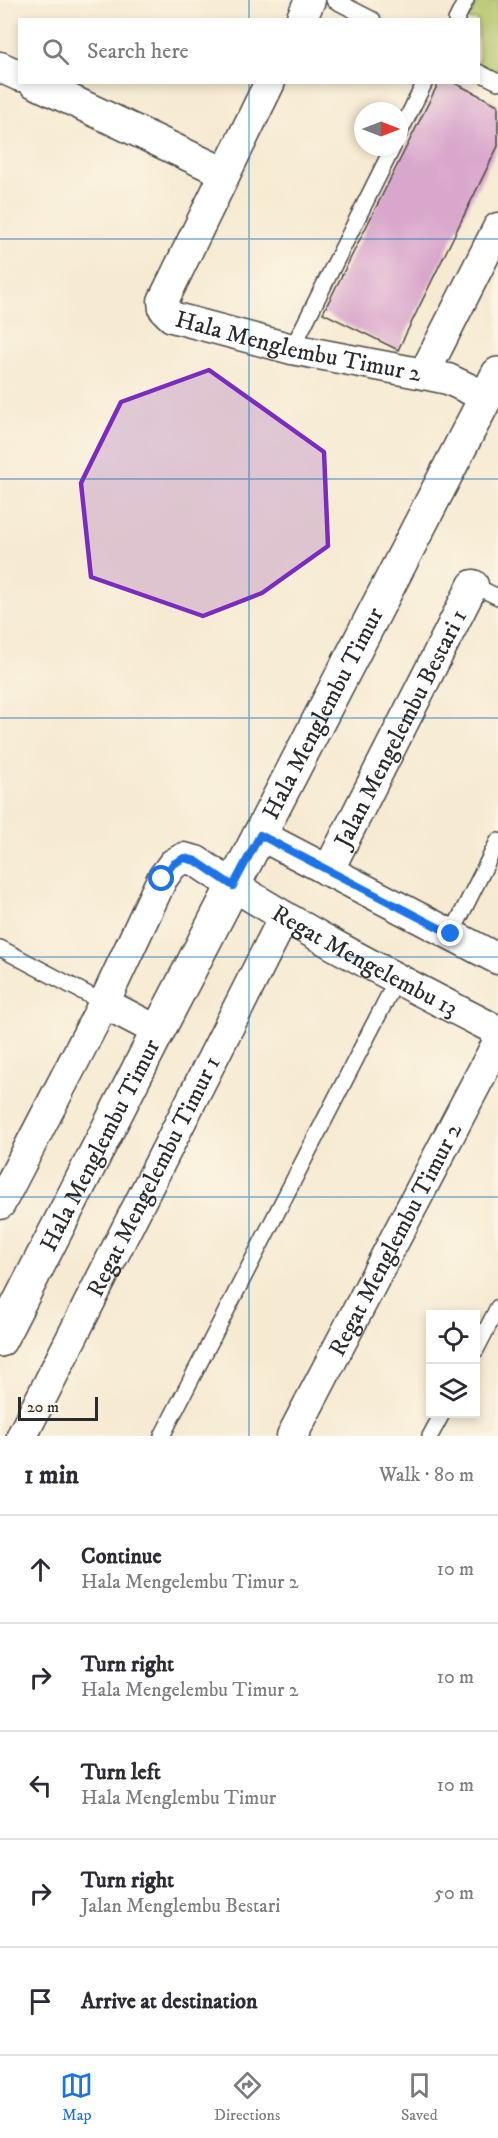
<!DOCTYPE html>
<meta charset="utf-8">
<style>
body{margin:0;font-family:"IM FELL DW Pica",serif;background:#f7f7f7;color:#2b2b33}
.controls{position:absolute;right:18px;bottom:18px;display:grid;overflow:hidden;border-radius:0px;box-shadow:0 3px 9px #0003}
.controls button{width:54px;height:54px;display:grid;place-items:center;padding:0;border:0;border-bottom:2px solid #e1e1e2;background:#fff;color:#2b2b33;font:30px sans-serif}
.compass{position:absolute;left:354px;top:102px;width:54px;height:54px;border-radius:50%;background:#fff;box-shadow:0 3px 9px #0003;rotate:90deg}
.scale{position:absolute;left:18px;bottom:15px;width:80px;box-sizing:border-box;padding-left:6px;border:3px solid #2b2b2b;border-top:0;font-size:16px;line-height:21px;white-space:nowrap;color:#2b2b2b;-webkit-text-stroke:4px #fcf5e5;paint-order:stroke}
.stop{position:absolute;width:18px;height:18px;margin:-14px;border:4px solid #1a73e8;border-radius:50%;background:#fff}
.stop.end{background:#1a73e8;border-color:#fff;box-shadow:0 2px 6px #0008}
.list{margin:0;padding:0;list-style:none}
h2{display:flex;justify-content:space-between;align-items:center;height:78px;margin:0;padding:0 24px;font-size:26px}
h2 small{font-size:20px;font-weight:400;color:#7c7c81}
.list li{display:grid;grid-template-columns:39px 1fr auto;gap:18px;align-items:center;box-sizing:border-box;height:108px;padding:0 24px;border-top:2px solid #e1e1e2}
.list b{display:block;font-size:22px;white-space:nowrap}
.list p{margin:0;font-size:20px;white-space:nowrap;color:#7c7c81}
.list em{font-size:20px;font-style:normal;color:#7c7c81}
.icon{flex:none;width:33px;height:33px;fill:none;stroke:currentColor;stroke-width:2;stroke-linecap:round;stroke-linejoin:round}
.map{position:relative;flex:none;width:498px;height:1436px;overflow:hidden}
.search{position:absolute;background:#fff;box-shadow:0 3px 9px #0003;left:18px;right:18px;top:18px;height:66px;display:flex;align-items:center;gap:15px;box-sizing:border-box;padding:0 21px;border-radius:0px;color:#7c7c81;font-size:22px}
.sheet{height:618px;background:#fff}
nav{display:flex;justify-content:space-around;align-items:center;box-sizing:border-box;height:84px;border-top:2px solid #e1e1e2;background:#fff;font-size:16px;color:#7c7c81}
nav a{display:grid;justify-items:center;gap:3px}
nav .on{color:#1a73e8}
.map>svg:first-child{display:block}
.green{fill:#b2c367;stroke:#6e7749;stroke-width:1.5}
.building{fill:#d9a7cc}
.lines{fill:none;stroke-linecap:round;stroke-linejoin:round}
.service-casing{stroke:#494844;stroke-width:18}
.minor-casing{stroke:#494844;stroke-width:33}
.tertiary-casing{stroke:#494844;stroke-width:36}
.service{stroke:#fff;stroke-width:15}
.minor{stroke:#fff;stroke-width:30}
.tertiary{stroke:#fff;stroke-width:33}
.route{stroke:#1a73e8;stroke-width:8}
.marked{fill:#7b2cbf;fill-opacity:0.2;stroke:#7b2cbf;stroke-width:4.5;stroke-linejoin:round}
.grid{fill:none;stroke:#1f6fb2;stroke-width:1.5;stroke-opacity:0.55}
.labels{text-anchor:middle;stroke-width:6;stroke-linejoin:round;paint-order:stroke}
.street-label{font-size:24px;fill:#2b2b2b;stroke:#fcf5e5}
</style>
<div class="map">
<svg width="498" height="1436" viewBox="0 0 498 1436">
<rect width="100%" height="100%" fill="#fcf5e5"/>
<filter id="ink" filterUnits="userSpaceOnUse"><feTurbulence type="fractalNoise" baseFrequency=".0167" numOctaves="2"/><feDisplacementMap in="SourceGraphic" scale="12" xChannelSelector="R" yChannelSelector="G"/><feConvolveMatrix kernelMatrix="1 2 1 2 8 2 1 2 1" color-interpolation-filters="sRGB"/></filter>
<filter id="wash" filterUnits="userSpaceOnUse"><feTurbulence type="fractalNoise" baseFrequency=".008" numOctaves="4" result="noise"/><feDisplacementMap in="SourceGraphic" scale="24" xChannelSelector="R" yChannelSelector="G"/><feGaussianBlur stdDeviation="1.35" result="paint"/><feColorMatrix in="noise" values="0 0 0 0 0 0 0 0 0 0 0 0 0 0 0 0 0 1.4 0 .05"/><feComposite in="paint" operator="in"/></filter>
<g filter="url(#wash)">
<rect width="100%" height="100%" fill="#f6ead2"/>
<!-- green -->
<path class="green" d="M478,0h20v77l-19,-9 -1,-48h-10z"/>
<g id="blocks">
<!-- building -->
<path class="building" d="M439,82h14l45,23v41l-100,204 -75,-37z"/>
</g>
</g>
<g filter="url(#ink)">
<use href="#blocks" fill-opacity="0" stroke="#494844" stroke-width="1.5"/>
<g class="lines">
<defs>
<g id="service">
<path d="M334,0l39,20"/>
<path d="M456,20l10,-20"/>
<path d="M478,72l20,10"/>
<path d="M399,134l26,-52"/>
<path d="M292,349l101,-202"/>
<path d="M473,585l25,12"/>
<path d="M451,935l47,-94"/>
<path d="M0,948l104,55"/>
<path d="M476,1350l22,-43"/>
<path d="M162,1436l235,-457"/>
<path d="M430,1436l12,-22"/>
</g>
<g id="minor">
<path d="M301,20l9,-20"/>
<path d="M0,67l20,9"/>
<path d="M33,82l192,91"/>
<path id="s1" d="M270,82l-107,219 1,8 8,8 120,32 132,25 74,-146"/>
<path d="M424,374l24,5 38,18"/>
<path d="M260,835l238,124"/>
<path id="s2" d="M328,871l145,-286"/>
<path d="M104,1003l54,28"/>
<path id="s3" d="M0,1204l104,-201 58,-124 11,-15 11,-6 12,3c96,65 199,117 302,170"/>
<path id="s4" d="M22,1436l262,-519"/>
<path id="s5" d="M292,1436l206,-394"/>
</g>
<g id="tertiary">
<path id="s6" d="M0,1340l158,-309 340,-657"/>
</g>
</defs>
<!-- service casing -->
<use href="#service" class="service-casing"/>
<!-- minor casing -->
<use href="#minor" class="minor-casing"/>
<!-- tertiary casing -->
<use href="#tertiary" class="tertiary-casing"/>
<!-- service -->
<use href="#service" class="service"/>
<!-- minor -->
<use href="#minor" class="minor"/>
<!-- tertiary -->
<use href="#tertiary" class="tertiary"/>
</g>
</g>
<g class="lines" filter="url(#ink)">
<!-- route -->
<path class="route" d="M162,879l11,-15 11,-6 12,3 37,25 27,-51 191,99"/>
</g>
<!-- marked area -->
<path class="marked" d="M209,370l115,82 4,94 -66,47 -59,23 -112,-39 -10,-94 40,-81z"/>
<!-- grid -->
<path class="grid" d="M249,0v20M249,82v1354M0,239h498M0,479h498M0,718h498M0,957h498M0,1197h498"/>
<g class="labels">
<!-- street labels -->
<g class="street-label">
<text dy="8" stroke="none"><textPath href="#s1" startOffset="393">Hala Menglembu Timur 2</textPath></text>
<text dy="8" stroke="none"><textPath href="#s6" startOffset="705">Hala Menglembu Timur</textPath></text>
<text dy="8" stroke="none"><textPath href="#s2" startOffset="160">Jalan Mengelembu Bestari 1</textPath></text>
<text dy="8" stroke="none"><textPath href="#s3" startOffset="603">Regat Mengelembu 13</textPath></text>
<text dy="8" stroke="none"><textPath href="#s6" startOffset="219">Hala Menglembu Timur</textPath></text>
<text dy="8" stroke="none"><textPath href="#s4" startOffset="291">Regat Mengelembu Timur 1</textPath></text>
<text dy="8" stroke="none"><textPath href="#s5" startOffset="222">Regat Menglembu Timur 2</textPath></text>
</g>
</g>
</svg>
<div class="controls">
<button><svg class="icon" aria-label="locate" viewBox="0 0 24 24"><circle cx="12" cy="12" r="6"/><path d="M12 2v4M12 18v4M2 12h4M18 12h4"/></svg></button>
<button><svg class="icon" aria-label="layers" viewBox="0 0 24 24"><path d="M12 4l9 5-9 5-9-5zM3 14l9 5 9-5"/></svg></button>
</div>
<svg class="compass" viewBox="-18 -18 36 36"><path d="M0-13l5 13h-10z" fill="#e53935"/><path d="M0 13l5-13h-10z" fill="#7c7c81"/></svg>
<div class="scale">20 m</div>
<div class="stop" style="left:162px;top:879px"></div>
<div class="stop end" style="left:451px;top:934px"></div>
<div class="search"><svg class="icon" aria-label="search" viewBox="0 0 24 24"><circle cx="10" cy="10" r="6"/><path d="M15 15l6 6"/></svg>Search here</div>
</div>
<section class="sheet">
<h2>1 min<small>Walk · 80 m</small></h2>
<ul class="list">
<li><svg class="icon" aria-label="ahead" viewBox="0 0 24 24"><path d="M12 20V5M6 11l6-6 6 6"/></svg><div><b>Continue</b><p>Hala Mengelembu Timur 2</p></div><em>10 m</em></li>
<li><svg class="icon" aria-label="right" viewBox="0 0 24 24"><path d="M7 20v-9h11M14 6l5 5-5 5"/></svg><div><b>Turn right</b><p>Hala Mengelembu Timur 2</p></div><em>10 m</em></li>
<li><svg class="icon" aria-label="left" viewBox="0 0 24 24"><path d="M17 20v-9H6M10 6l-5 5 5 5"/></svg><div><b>Turn left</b><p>Hala Menglembu Timur</p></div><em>10 m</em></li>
<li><svg class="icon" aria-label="right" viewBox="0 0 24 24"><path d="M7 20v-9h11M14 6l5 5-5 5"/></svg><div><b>Turn right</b><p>Jalan Menglembu Bestari</p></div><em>50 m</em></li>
<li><svg class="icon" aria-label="arrive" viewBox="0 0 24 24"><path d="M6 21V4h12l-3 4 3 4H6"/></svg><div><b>Arrive at destination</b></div></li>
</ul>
</section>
<nav>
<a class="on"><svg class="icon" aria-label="map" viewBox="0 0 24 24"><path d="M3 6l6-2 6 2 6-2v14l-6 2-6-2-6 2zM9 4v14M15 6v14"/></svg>Map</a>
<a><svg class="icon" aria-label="directions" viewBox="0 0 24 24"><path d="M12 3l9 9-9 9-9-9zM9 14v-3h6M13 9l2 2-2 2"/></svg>Directions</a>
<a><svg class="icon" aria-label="saved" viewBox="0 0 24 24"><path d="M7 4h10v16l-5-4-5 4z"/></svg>Saved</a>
</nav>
